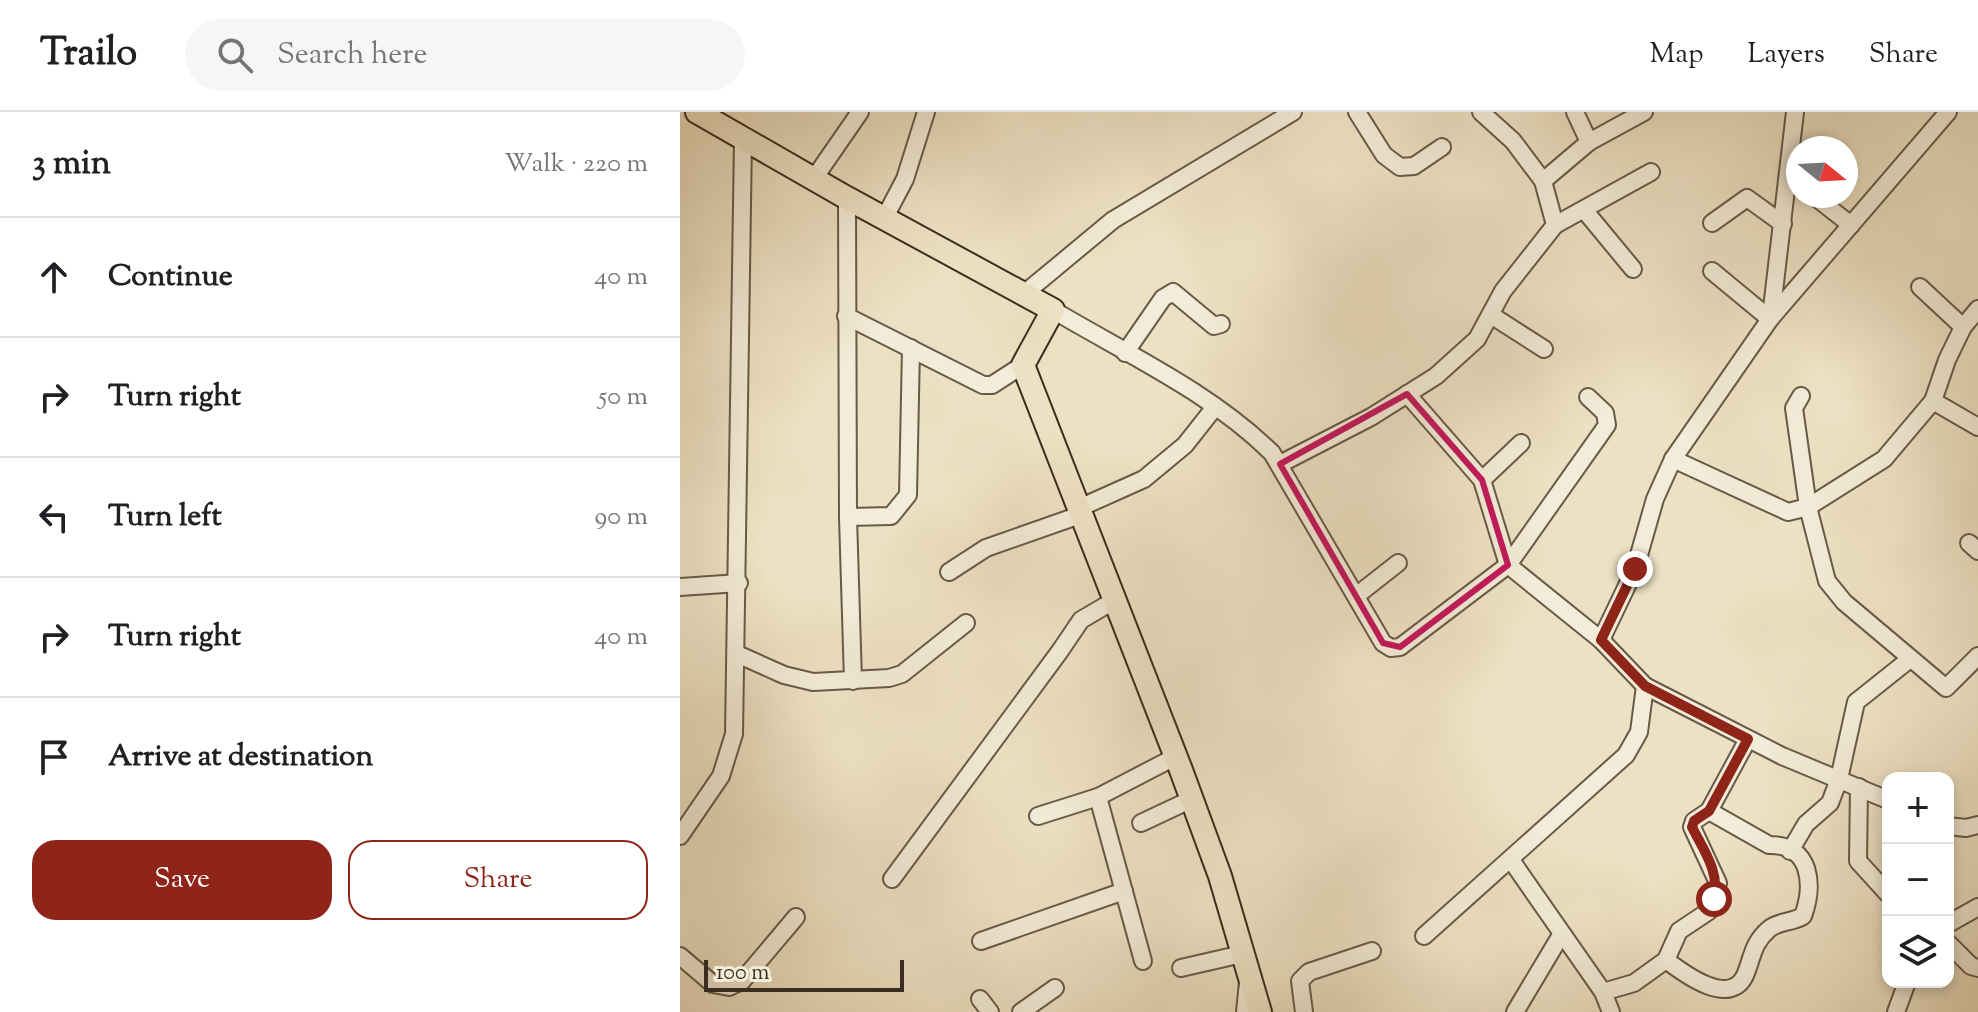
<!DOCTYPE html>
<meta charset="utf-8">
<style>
body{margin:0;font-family:"Sorts Mill Goudy",serif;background:#f6f6f6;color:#202124}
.controls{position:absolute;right:24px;bottom:24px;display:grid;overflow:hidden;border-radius:16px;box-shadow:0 4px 12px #0003}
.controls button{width:72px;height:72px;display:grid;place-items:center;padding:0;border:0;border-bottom:2px solid #e0e0e0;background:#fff;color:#202124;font:40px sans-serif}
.compass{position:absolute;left:1106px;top:24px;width:72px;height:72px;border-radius:50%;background:#fff;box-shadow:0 4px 12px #0003;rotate:108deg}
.scale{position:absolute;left:24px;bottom:20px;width:200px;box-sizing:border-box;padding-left:8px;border:4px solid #3b2d1f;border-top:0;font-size:22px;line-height:28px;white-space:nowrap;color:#3b2d1f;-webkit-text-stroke:6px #f3ecd8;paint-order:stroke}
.stop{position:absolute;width:24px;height:24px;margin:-18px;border:6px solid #8f2418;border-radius:50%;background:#fff}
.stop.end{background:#8f2418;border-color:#fff;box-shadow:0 2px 8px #0008}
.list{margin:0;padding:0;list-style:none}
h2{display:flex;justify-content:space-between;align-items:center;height:104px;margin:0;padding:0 32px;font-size:34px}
h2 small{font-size:26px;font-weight:400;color:#757577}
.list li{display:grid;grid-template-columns:52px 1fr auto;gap:24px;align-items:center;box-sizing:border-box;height:120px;padding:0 32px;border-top:2px solid #e0e0e0}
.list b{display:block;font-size:30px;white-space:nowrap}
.list em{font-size:26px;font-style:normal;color:#757577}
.actions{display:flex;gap:16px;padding:24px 32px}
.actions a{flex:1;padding:18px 0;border:2px solid #8f2418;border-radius:24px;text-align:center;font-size:28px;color:#8f2418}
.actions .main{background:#8f2418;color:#fff}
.icon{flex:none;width:44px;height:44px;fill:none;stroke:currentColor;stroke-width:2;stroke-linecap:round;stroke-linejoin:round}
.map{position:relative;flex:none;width:1298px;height:900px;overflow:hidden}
header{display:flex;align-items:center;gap:48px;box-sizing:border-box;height:112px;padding:0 40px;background:#fff;border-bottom:2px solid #e0e0e0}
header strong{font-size:38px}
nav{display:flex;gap:44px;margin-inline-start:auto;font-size:28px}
.search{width:560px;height:72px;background:#f6f6f6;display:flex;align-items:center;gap:20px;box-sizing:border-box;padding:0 28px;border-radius:44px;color:#757577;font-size:30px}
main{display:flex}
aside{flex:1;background:#fff}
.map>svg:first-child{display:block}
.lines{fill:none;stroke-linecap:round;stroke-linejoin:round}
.minor-casing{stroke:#685a48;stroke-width:20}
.major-casing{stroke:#3b2d1f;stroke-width:26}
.minor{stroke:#f3ecd8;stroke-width:16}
.major{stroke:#ede1c3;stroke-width:22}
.route{stroke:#8f2418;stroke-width:10}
.marked{fill:none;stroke:#c2185b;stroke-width:6;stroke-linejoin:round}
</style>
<header>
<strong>Trailo</strong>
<div class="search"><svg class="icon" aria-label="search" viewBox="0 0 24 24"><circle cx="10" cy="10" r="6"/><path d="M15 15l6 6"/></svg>Search here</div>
<nav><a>Map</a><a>Layers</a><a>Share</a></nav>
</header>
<main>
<aside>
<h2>3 min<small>Walk · 220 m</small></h2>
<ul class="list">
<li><svg class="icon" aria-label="ahead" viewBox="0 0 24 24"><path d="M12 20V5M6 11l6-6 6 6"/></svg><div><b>Continue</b></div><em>40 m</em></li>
<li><svg class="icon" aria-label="right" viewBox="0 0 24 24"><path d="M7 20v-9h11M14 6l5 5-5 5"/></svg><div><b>Turn right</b></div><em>50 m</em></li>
<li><svg class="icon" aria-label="left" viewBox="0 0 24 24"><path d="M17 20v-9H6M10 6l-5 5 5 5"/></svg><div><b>Turn left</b></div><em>90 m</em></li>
<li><svg class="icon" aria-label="right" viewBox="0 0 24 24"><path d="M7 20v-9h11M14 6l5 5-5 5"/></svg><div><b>Turn right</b></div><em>40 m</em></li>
<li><svg class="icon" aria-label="arrive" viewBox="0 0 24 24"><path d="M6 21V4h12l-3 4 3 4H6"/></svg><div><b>Arrive at destination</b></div></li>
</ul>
<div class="actions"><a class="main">Save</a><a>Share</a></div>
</aside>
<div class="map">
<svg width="1298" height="900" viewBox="0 0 1298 900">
<rect width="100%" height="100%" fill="#ede1c3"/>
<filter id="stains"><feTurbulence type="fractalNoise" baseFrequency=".0025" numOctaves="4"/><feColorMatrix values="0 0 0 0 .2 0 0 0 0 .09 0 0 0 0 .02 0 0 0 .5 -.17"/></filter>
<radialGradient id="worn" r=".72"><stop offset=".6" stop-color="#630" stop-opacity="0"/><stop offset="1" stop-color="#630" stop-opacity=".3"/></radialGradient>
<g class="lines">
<defs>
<g id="minor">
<path d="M677,0l27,43 16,12 14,-1 28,-19"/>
<path d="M801,0l32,29 30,40 12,44"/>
<path d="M895,0l14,30"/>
<path d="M133,68l47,-68"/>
<path d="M863,69l46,-39 55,-30"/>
<path d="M1134,84l37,29"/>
<path d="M167,86l1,319 5,164"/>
<path d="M905,99l48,58"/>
<path d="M205,105l20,-38 21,-67"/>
<path d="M1032,111l35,-25 36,26"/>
<path d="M1032,159l58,48"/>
<path d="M1240,175l43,40"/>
<path d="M345,181l88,-73 180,-108"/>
<path d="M373,198c74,44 157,82 219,143l111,190 8,5 9,-1 108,-82 99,-140 -2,-12 -17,-16"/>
<path d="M811,203l53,34"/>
<path d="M166,204l137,69h9l31,-20"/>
<path d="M1091,205l24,-205"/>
<path d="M445,241l38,-55 10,-6 41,34 7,-2"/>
<path d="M727,282l75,86 26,85 93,75 44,46 137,70 106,44"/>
<path d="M1121,284l-7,12 14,99 19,74 17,21 102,86 32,-32"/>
<path d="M1253,289l45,26"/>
<path d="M993,347l115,53 20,-5 76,-48 49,-58 14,-41 16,-33 15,-18"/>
<path d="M600,352l91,-47 65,-41 41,-37 26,-48 52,-66 96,-53"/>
<path d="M802,368l39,-37"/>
<path d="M397,397l67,-30 41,-34 30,-38"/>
<path d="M168,405l43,-1 17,-21 3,-147"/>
<path d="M1289,431l9,8"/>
<path d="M269,460l37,-24 94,-33"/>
<path d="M0,475l59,-4"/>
<path d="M676,484l42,-33"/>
<path d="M921,528l34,-71 20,-70 18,-40 97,-140 178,-207"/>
<path d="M57,542l47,21 29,7 76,-4 13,-4 64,-51"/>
<path d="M1179,675l-1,74 30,33"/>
<path d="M418,685l45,164"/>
<path d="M358,704l60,-19 77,-40"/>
<path d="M461,711l51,-24"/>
<path d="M1268,714l18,2 12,-3"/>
<path d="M0,724l41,-60 13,-42 9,-595"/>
<path d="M1110,739l16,-27 24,-21 9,-24 17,-77 54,-43"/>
<path d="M831,748l92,132 8,20"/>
<path d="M212,767l168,-228 21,-31 34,-20"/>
<path d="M1268,812l30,-17"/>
<path d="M744,824l202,-181 13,-23 6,-46"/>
<path d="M301,829l143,-50"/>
<path d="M1268,831l23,23 7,2"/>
<path d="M0,844l33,28 16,3 13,-6 54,-64"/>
<path d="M986,848c17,13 66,50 80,13 7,-18 7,-30 23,-44 9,-8 22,-6 34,-13 11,-30 9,-72 -34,-71l-60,-34"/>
<path d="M501,856l61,-14"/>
<path d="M923,880l31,-9 32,-23 13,-29 30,-20 9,-28 -26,-56 2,-6 15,-10 39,-72"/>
<path d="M300,887l10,13"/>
<path d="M341,900l34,-24"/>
<path d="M565,900l3,-30"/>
<path d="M624,900l-4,-31 9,-9 63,-21"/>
<path d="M835,900l46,-77"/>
<path d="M1216,900l11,-30"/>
</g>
<path id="major" d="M17,0l150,86 206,112 -30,55 158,405 39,106 40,136"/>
</defs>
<!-- minor casing -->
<use href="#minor" class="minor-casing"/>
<!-- major casing -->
<use href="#major" class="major-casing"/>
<!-- minor -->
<use href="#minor" class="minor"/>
<!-- major -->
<use href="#major" class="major"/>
</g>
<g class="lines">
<!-- route -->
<path class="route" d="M955,457l-34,71 44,46 103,53 -39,72 -15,10 -2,6c12,24 28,45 22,72"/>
</g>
<!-- marked area -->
<path class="marked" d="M727,282l75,86 26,85 -108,82 -17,-4 -103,-179z"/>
<rect width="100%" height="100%" filter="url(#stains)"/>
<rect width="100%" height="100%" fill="url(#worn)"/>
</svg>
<div class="controls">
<button>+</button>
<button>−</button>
<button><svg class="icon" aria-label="layers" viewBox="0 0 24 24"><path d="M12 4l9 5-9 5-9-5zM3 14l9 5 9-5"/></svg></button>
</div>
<svg class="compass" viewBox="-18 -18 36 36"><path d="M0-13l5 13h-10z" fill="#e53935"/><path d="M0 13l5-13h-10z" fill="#757577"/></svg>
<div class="scale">100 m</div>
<div class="stop" style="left:1034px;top:787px"></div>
<div class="stop end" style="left:955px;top:457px"></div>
</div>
</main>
